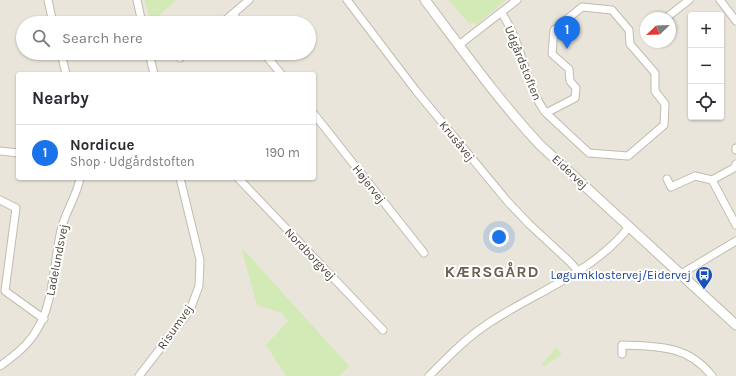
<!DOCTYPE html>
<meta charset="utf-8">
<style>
body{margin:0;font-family:Karla,sans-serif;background:#f2f2f3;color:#2b2b33}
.controls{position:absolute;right:12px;top:12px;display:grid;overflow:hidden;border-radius:4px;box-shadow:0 1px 3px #0004}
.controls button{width:36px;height:36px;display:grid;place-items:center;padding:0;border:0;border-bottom:1px solid #e1e1e2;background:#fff;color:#2b2b33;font:20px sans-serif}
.compass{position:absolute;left:640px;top:12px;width:36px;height:36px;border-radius:50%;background:#fff;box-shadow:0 1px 3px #0004;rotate:247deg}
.you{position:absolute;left:499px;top:237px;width:14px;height:14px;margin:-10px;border:3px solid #fff;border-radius:50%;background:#1a73e8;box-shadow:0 0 0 6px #1a73e833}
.badge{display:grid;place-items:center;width:26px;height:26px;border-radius:50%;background:#1a73e8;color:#fff;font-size:13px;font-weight:700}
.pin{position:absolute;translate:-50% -33px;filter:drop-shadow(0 1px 2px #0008)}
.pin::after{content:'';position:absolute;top:21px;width:14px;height:12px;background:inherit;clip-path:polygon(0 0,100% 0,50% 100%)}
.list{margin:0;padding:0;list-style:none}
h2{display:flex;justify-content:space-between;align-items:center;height:52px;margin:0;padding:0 16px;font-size:17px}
h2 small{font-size:13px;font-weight:400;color:#7c7c81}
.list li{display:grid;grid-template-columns:26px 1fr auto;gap:12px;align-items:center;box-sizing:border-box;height:56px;padding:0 16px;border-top:1px solid #e1e1e2}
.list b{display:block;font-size:15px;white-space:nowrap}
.list p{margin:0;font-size:13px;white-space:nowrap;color:#7c7c81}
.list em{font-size:13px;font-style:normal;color:#7c7c81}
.icon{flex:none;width:22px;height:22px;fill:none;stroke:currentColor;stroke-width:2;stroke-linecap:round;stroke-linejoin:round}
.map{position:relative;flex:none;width:736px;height:376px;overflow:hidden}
.search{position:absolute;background:#fff;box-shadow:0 1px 3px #0004;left:16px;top:16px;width:300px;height:44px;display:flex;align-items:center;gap:10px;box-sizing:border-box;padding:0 14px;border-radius:22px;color:#7c7c81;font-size:15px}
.panel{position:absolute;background:#fff;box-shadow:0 1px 3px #0004;left:16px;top:72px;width:300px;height:108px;border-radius:4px}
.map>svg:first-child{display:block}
.residential{fill:#eae5da;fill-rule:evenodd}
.green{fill:#d2eab5}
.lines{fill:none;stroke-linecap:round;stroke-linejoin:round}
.minor-casing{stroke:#c2bbae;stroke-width:9}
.tertiary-casing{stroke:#c2bbae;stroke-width:11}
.minor{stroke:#fff;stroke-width:7}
.tertiary{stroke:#fff;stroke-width:9}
.labels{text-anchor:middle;stroke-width:4;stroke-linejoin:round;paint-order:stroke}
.street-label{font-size:12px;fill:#4b4439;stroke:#fff}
.transit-label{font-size:12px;fill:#164399;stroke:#fff;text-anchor:end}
.district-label{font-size:16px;font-weight:bold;letter-spacing:1px;fill:#6e6250;stroke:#fff}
</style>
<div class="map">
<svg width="736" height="376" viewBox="0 0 736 376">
<rect width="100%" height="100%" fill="#f6f3ec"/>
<!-- residential -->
<path class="residential" d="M0,0h736v376h-736zM691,15h30v102h-30zM646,18h24v24h-24zM23,23h286v30h-286zM18,74h296v104h-296z"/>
<!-- green -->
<g class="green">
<path d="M145,0h31l-25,23z"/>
<path d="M448,0h58l-30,25 -3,-3 -3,2z"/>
<path d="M241,247l108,119 -10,10h-53l-20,-31 22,-24 -6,-8 -25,-8z"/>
<path d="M556,347l6,8 -18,11 -2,-3 10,-10z"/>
</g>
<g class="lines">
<defs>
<g id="minor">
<path d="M48,0l5,23"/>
<path d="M137,0l5,23"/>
<path d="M347,0l70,92 91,110 21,22 41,38 8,9"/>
<path d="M720,0l16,21"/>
<path d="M502,13c3,6 7,12 10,19 13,27 16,58 34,81l43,40 39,3 36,-31 1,-21 -10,-13v-18l-25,-29 -1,-14 -17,-20 -30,-3 -28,23 -2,24 17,15 1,12 6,7 -1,10 -29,15"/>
<path d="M233,14l7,9"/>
<path d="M666,18l23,-18"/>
<path d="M222,23l27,-23"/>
<path d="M459,45l58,-45"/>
<path d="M61,53l5,21"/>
<path d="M149,53l5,21"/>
<path d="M264,53l17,21"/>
<path d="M180,58l7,-5"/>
<path d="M314,114l110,139"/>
<path d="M736,148v2"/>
<path d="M0,151l18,2"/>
<path d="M238,178l145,152"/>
<path d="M667,179l4,8 24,-11 17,4 24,45"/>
<path d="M712,180l22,-12 2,-4"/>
<path d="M0,200l16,8 -11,83 39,28"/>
<path d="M681,274l55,-33"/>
<path d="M622,354v-9c35,1 66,0 90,31"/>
<path d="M0,366c6,-4 12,-9 17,-13 39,-32 34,-79 44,-123 4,-18 16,-34 19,-52"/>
<path d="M139,376l51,-66 9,-24 1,-26 -20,-82"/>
<path d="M429,376c18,-18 36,-37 57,-51 47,-32 107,-52 143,-98"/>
</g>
<path id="tertiary" d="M425,0c37,49 73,100 115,145l196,180"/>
</defs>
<!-- minor casing -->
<use href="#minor" class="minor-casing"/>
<!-- tertiary casing -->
<use href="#tertiary" class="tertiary-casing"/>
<!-- minor -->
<use href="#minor" class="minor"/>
<!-- tertiary -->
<use href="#tertiary" class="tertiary"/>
</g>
<!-- icons -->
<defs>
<symbol id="bus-pin" viewBox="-11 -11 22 30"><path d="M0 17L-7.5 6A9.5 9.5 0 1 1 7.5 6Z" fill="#1a4fb4" stroke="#fff"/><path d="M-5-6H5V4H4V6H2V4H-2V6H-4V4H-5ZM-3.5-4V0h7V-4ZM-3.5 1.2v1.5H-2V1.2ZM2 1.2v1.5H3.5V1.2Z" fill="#fff"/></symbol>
</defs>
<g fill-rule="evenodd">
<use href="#bus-pin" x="694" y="265" width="20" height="27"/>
</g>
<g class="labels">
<!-- street labels -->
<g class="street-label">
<text transform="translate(523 63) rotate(68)" y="4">Udgårdstoften</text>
<text transform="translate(457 141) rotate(51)" y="4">Krusåvej</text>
<text transform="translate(570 172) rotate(43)" y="4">Eidervej</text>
<text transform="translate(369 184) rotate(52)" y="4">Højervej</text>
<text transform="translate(310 254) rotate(46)" y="4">Nordborgvej</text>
<text transform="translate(57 260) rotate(-79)" y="4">Ladelundsvej</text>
<text transform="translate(175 327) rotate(-55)" y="4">Risumvej</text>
</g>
<!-- transit labels -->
<g class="transit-label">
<text x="691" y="279">Løgumklostervej/Eidervej</text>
</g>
<!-- district labels -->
<g class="district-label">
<text x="492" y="277">KÆRSGÅRD</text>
</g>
</g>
</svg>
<div class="controls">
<button>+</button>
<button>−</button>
<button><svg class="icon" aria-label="locate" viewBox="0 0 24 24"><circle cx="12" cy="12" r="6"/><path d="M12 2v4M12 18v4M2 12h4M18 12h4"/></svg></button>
</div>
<svg class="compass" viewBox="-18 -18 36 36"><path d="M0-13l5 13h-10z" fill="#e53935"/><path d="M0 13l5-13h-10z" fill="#7c7c81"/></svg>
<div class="you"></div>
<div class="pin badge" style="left:567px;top:49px">1</div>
<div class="search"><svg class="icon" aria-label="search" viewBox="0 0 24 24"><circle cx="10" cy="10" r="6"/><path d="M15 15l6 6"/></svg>Search here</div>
<section class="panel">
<h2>Nearby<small></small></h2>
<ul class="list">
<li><span class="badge">1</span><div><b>Nordicue</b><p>Shop · Udgårdstoften</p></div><em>190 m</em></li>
</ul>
</section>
</div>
